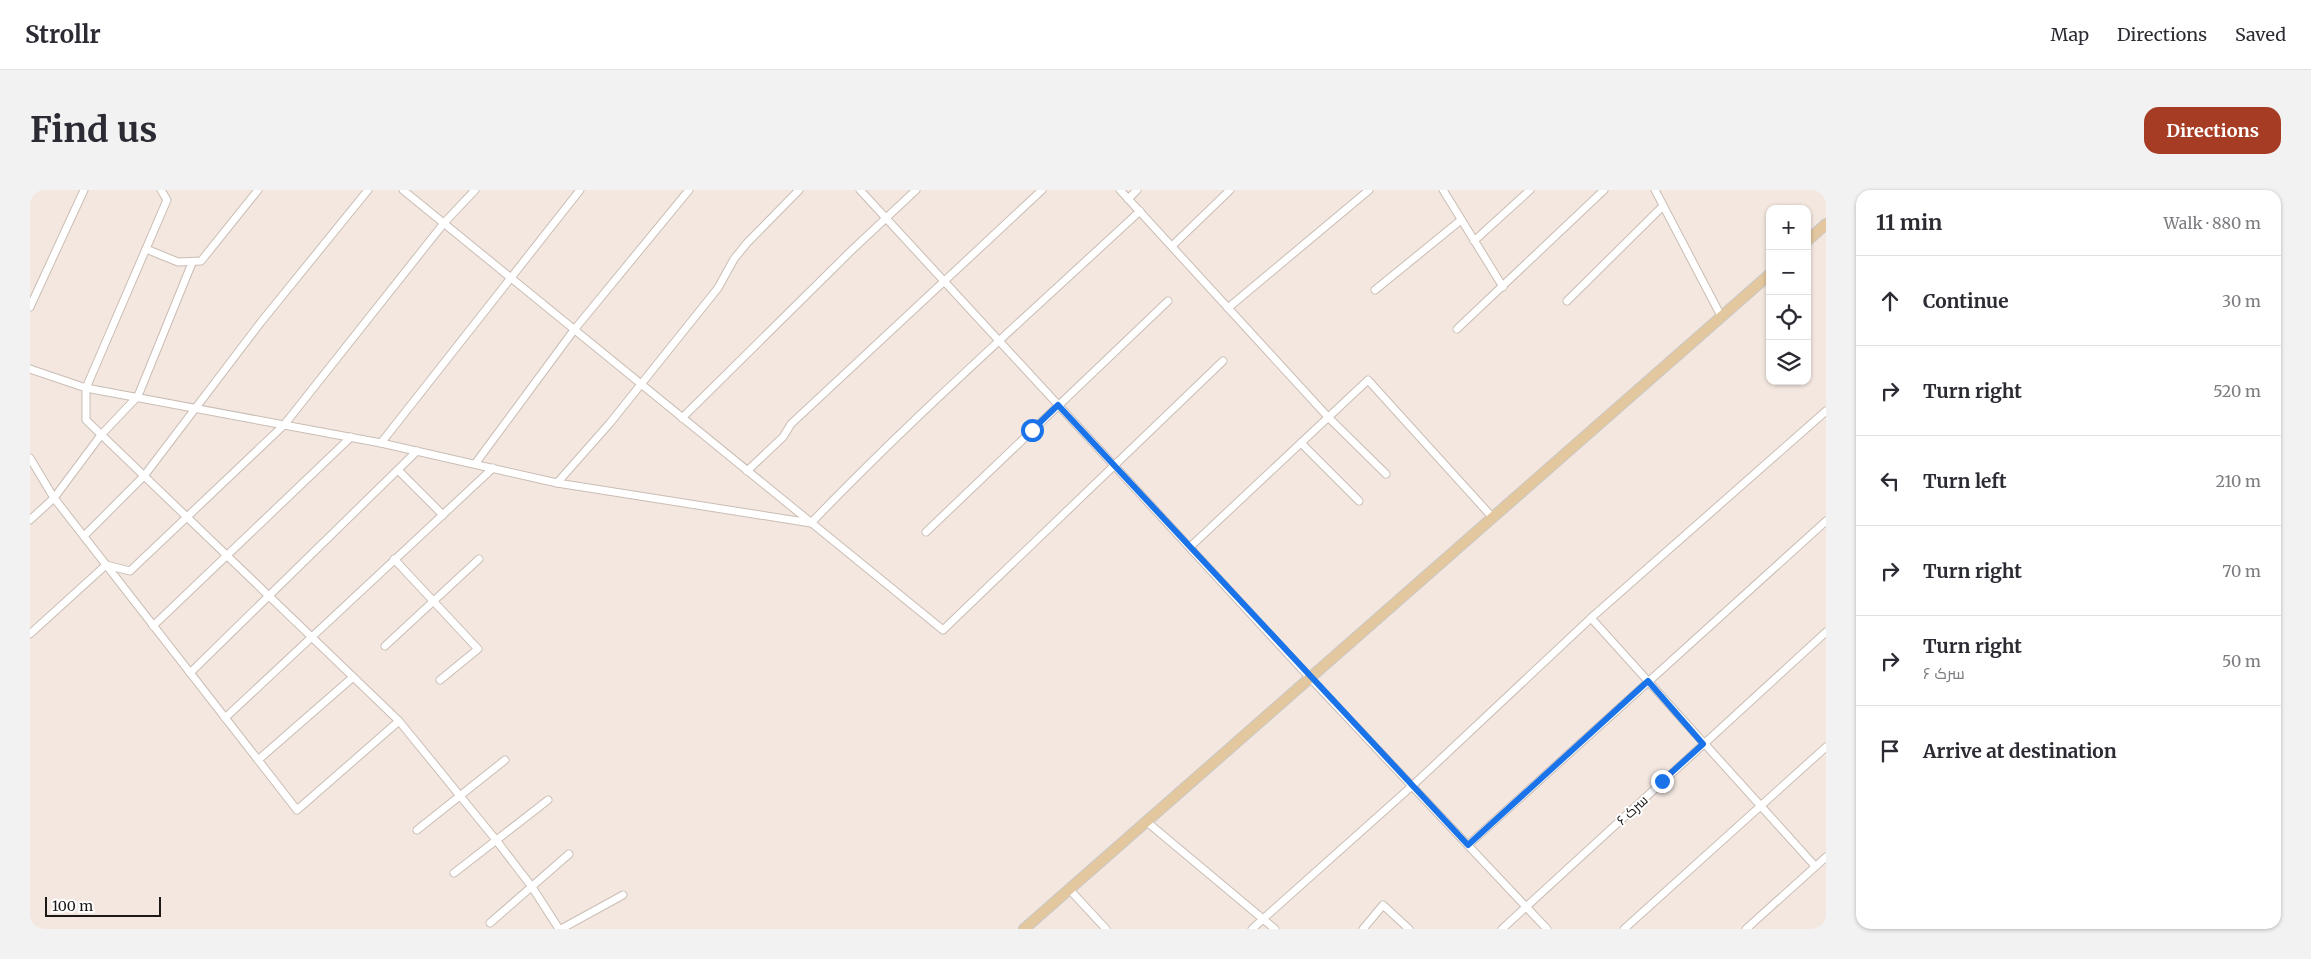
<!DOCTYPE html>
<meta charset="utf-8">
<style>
body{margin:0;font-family:Merriweather,Cairo,serif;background:#f2f2f3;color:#2b2b33}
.controls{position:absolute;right:15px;top:15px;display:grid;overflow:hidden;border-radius:10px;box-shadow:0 1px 4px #0004}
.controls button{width:45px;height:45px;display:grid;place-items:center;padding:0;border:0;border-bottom:1px solid #e1e1e2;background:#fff;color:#2b2b33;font:25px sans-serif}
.scale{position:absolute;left:15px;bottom:12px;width:116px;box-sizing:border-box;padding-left:5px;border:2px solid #1c1815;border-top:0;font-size:14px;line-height:18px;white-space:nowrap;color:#1c1815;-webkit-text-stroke:4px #fff;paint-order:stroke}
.stop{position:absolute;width:15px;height:15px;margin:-11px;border:4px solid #1a73e8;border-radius:50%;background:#fff}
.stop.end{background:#1a73e8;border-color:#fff;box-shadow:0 1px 5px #0008}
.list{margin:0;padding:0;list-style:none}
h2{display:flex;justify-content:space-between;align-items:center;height:65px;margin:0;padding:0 20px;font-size:21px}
h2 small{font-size:16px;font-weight:400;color:#7c7c81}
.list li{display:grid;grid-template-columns:32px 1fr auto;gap:15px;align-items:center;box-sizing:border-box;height:90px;padding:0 20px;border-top:1px solid #e1e1e2}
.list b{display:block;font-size:19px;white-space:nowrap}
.list p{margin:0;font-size:16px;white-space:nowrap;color:#7c7c81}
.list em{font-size:16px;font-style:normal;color:#7c7c81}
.icon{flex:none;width:28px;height:28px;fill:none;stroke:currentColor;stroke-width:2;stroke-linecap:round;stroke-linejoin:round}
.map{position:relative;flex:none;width:1796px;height:739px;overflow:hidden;border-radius:15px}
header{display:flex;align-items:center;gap:30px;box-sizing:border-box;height:70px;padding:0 25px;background:#fff;border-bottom:1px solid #e1e1e2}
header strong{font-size:24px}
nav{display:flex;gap:28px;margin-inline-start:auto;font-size:18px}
.intro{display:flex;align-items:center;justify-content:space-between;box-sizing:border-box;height:120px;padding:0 30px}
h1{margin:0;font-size:35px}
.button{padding:12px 22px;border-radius:15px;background:#a53c23;color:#fff;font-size:18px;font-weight:700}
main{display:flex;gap:30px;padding:0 30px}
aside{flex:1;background:#fff;border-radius:15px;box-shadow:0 1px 4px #0004}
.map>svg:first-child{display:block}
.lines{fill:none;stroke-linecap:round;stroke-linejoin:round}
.street-casing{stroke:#c9bdb5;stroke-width:9}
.primary-casing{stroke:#c9c8c7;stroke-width:12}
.street{stroke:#fff;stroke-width:7}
.primary{stroke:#e3c79e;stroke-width:10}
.route{stroke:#1a73e8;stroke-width:6}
.labels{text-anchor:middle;stroke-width:4;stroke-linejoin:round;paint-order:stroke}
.street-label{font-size:14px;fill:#1c1815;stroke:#fff}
</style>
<header>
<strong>Strollr</strong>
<nav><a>Map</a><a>Directions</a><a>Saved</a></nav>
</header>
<div class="intro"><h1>Find us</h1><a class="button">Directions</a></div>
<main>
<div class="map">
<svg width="1796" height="739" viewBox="0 0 1796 739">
<rect width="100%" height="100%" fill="#f3e7df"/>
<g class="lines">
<defs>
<g id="street">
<path d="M131,0l6,10 -81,188v32l313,301 97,119 36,47 27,42"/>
<path d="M373,0l540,440 280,-269"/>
<path d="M830,0l450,488 237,251"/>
<path d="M1090,0l208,227 58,57"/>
<path d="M1413,0l60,97"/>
<path d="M1625,0l66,126"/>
<path d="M1098,9l9,-9"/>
<path d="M1444,51l56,-51"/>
<path d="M1142,56l58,-56"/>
<path d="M116,59l32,13 23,-1 57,-71"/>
<path d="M1345,100l86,-70"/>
<path d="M1537,111l96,-95"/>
<path d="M0,117l54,-117"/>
<path d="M1198,118l141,-118"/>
<path d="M1427,139l147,-139"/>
<path d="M0,179l56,19 295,55 176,40 254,40c104,-108 219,-210 329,-312"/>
<path d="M652,228l171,-169 63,-59"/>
<path d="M351,253l199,-253"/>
<path d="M1271,253l58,58"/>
<path d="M0,268l24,40 243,312 102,-89"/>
<path d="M445,274l99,-134 115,-140"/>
<path d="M368,280l45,45"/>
<path d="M717,281l36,-34 8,-13 251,-234"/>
<path d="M527,293l53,-60 108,-135 16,-29 13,-16 52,-53"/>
<path d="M0,330l24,-22 47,-63 37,-39 54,-133"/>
<path d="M896,342l242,-231"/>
<path d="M54,346l60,-60 117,-154 107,-132"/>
<path d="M1160,357l178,-167 125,138"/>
<path d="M364,369l84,90 -38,31"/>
<path d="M1561,428l224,248"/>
<path d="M123,436l198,-189"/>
<path d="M0,444l76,-69 24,6 154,-146 160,-202 31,-33"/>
<path d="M355,456l94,-87"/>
<path d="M160,483l227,-222"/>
<path d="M195,528l268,-250"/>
<path d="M228,570l94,-82"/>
<path d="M1117,632l116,97 149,-133 179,-168 235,-207"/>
<path d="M387,640l88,-70"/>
<path d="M1438,655l358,-324"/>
<path d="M424,683l94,-73"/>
<path d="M1039,699l37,40"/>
<path d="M460,733l79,-69"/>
<path d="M531,739l62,-34"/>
<path d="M1222,739l11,-10 12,10"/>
<path d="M1333,739l20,-24 26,24"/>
<path d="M1472,739l324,-297"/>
<path d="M1594,739l202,-182"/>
<path d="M1716,739l80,-72"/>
</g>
<g id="primary">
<path d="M1777,51l19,-17"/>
<path d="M994,739l746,-655"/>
</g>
</defs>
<!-- street casing -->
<use href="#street" class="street-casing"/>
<!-- primary casing -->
<use href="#primary" class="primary-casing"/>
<!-- street -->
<use href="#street" class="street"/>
<!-- primary -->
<use href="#primary" class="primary"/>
</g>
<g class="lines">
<!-- route -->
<path class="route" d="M1002,240l26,-25 410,440 180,-164 55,63 -41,37"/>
</g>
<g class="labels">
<!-- street labels -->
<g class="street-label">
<text transform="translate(1602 620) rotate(-43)" y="5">سرک ۶</text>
</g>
</g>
</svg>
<div class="controls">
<button>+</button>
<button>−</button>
<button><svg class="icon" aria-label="locate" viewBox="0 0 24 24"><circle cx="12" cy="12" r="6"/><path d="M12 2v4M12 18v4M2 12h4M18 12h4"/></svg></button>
<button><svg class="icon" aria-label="layers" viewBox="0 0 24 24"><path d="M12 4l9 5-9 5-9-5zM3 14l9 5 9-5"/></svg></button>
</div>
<div class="scale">100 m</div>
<div class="stop" style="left:1002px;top:240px"></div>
<div class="stop end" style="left:1632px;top:591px"></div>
</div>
<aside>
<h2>11 min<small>Walk · 880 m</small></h2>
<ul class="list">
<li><svg class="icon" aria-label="ahead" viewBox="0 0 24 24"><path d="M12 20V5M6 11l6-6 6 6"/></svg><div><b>Continue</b></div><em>30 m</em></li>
<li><svg class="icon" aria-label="right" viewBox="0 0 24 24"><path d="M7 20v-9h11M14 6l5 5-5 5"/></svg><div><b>Turn right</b></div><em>520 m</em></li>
<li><svg class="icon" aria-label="left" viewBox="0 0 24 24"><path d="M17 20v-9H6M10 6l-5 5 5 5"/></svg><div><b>Turn left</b></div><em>210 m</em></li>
<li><svg class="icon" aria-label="right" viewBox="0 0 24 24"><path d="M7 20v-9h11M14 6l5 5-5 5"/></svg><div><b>Turn right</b></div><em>70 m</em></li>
<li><svg class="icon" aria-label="right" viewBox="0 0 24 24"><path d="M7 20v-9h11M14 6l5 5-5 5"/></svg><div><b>Turn right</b><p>سرک ۶</p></div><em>50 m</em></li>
<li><svg class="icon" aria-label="arrive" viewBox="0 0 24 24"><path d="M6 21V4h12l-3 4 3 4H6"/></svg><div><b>Arrive at destination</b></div></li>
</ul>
</aside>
</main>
